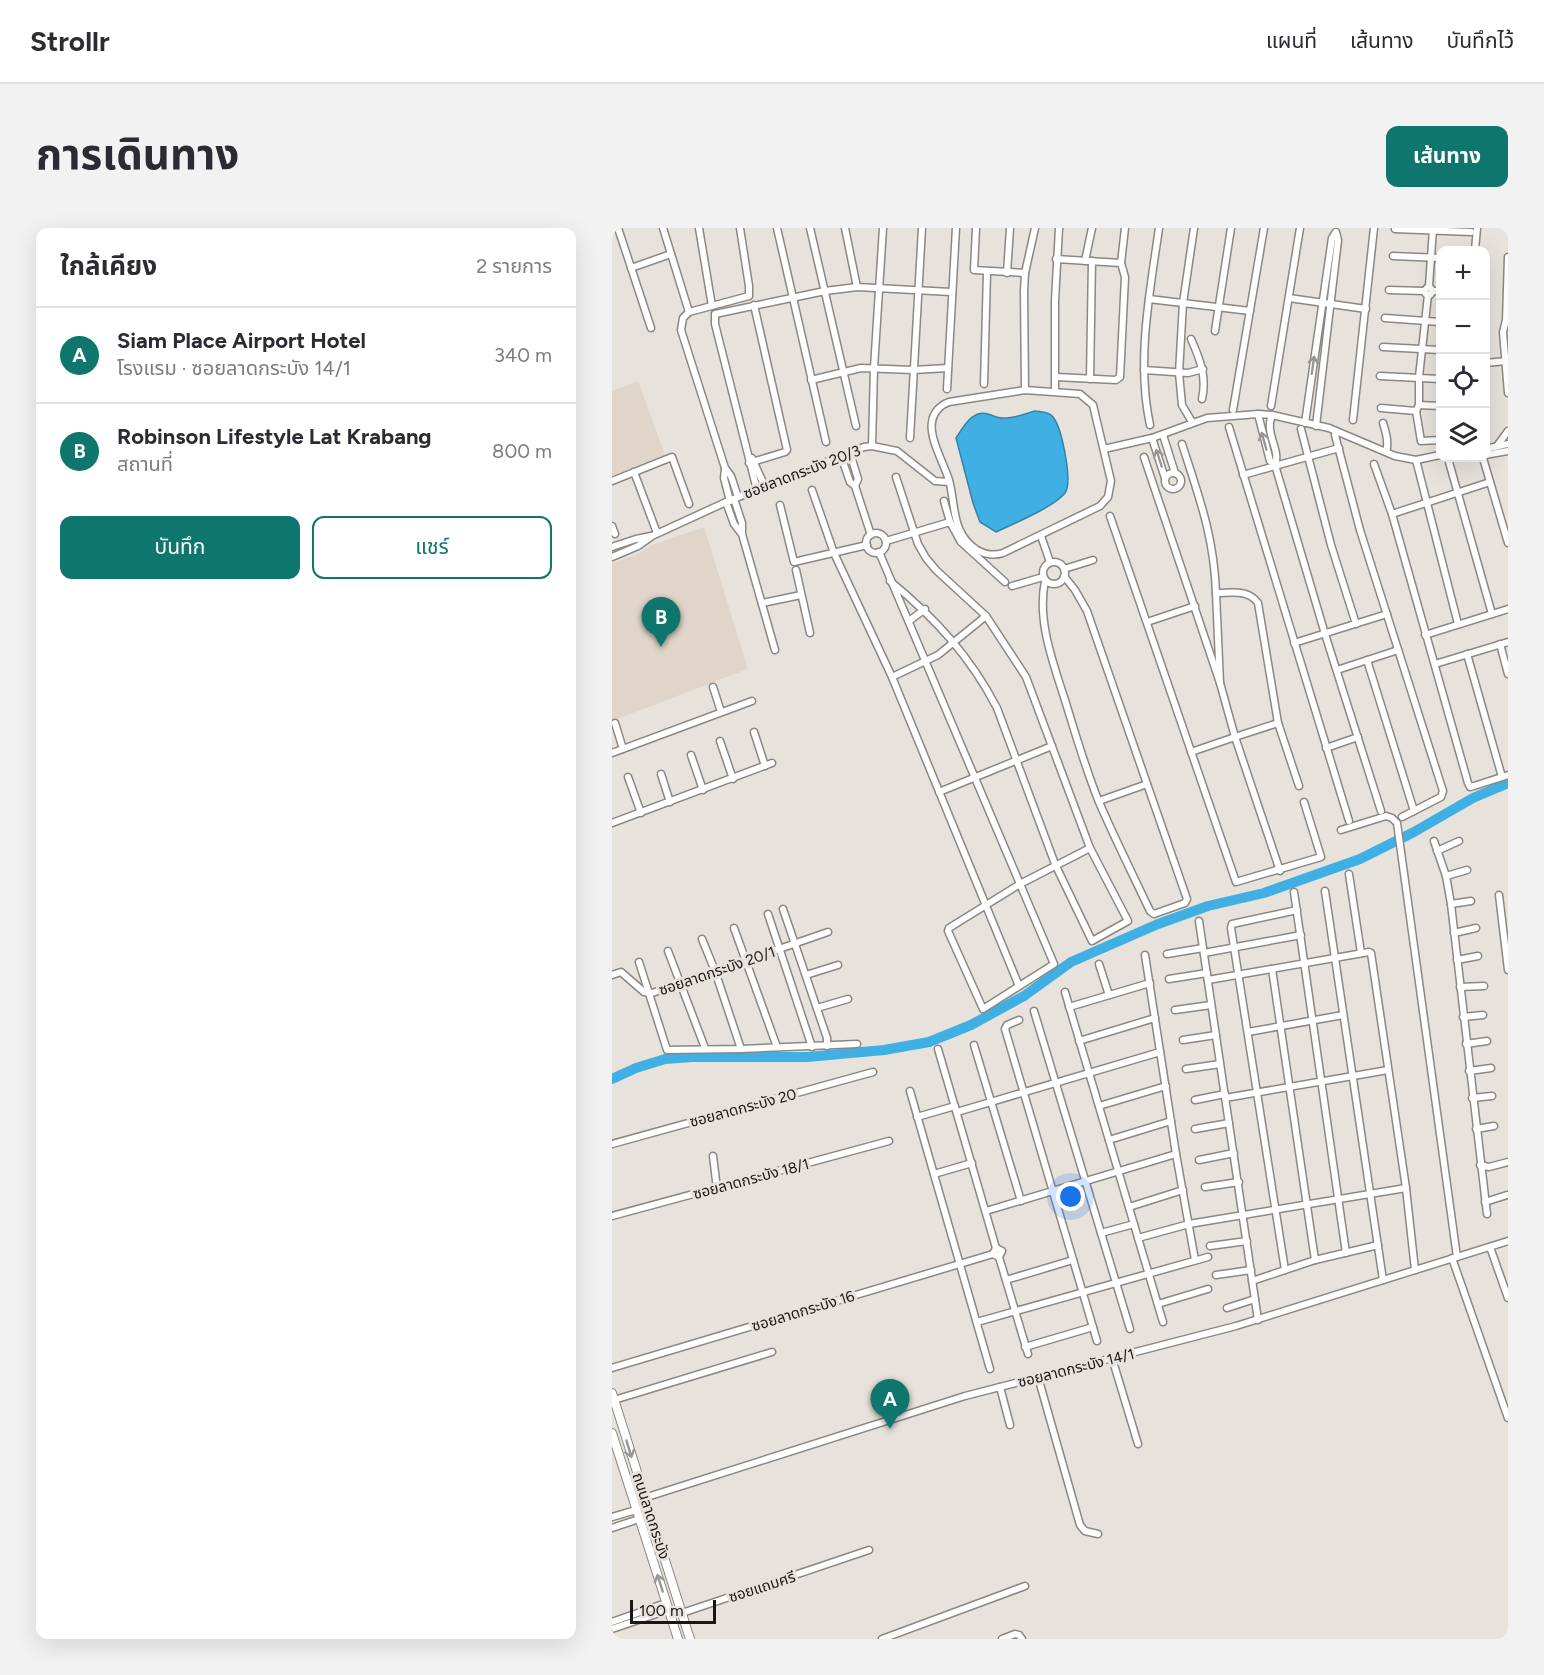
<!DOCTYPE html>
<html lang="th">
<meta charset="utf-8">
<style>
body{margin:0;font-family:Figtree,"Noto Sans Thai",sans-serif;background:#f2f2f3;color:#2b2b33}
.controls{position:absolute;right:18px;top:18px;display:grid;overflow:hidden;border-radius:12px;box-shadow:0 6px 24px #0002}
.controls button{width:54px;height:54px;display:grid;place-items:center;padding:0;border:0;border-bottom:2px solid #e1e1e2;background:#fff;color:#2b2b33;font:30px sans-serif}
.scale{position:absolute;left:18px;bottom:15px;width:86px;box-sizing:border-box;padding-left:6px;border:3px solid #191715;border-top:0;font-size:16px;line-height:21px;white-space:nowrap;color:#191715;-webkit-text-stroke:4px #e8e2dc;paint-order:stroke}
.you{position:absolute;left:459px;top:969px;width:21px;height:21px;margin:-15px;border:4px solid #fff;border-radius:50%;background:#1a73e8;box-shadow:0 0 0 9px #1a73e833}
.badge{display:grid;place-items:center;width:39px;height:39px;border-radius:50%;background:#0f766e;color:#fff;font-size:20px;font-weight:700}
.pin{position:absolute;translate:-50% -50px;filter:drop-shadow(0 2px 3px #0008)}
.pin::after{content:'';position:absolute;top:32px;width:21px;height:18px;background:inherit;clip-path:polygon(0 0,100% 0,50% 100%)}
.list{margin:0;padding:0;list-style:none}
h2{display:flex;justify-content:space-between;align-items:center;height:78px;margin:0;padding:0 24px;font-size:26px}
h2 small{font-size:20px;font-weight:400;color:#7c7c81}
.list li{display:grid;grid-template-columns:39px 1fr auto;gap:18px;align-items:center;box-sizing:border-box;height:96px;padding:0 24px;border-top:2px solid #e1e1e2}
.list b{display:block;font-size:22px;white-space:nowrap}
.list p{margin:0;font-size:20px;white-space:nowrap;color:#7c7c81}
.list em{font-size:20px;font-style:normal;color:#7c7c81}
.actions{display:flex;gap:12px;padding:18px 24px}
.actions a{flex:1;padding:14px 0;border:2px solid #0f766e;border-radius:12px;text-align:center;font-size:21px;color:#0f766e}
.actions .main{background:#0f766e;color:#fff}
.icon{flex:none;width:33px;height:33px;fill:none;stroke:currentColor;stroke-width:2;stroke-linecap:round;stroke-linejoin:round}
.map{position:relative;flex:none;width:896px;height:1411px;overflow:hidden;border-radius:12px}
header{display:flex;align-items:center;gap:36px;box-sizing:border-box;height:84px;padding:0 30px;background:#fff;border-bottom:2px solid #e1e1e2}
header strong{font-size:28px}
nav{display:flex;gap:33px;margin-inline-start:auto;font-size:21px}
.intro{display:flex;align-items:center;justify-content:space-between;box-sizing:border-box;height:144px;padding:0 36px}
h1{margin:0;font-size:42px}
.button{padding:15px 27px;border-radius:12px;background:#0f766e;color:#fff;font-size:21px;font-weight:700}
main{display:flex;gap:36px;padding:0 36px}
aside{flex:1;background:#fff;border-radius:12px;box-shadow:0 6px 24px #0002}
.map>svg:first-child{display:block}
.built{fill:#e1d5c9}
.water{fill:#40b0e4;stroke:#3482a6;stroke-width:1.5}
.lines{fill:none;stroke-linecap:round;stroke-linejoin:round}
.river{stroke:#40b0e4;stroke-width:10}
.minor-casing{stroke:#8d8781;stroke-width:9}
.major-casing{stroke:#8d8781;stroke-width:10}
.minor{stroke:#fff;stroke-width:6}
.major{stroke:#fff;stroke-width:8}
.oneway{stroke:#989796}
.labels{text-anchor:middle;stroke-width:6;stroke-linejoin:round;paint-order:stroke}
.street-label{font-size:15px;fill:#191715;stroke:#e8e2dc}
</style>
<header>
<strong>Strollr</strong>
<nav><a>แผนที่</a><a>เส้นทาง</a><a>บันทึกไว้</a></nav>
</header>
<div class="intro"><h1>การเดินทาง</h1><a class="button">เส้นทาง</a></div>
<main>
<aside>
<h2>ใกล้เคียง<small>2 รายการ</small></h2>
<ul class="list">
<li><span class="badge">A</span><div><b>Siam Place Airport Hotel</b><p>โรงแรม · ซอยลาดกระบัง 14/1</p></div><em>340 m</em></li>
<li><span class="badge">B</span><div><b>Robinson Lifestyle Lat Krabang</b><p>สถานที่</p></div><em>800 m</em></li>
</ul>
<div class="actions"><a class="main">บันทึก</a><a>แชร์</a></div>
</aside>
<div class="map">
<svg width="896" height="1411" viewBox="0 0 896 1411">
<rect width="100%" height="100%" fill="#e8e2dc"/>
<!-- built -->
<g class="built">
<path d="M26,153l27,74 -53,21v-85z"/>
<path d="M92,299l44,142 -136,52v-158l24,-8 16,-10z"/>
</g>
<!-- water -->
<path class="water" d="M423,183c8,1 16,1 20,9 7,12 18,62 10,73 -11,14 -52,31 -69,39l-16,-10 -7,-19 -17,-65c7,-10 16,-29 32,-24 5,1 8,4 14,4 11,1 22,-4 33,-7z"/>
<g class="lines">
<!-- river -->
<path class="river" d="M0,851l24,-11 29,-9 27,-2h115l77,-7 45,-8 42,-17 53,-29 47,-34 87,-38 50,-18 56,-13 96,-34 54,-27 59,-34 35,-15"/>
<defs>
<g id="minor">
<path d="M6,0l33,100"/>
<path d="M51,0l26,84"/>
<path d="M87,0l13,78"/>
<path d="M165,0l49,214"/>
<path d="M198,0l46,198"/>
<path d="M233,0l12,59"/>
<path d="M364,0l-2,42 51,3"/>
<path d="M783,1l76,3"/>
<path d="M863,22l2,-22"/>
<path d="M781,28l47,2"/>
<path d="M896,29l-2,63 -3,12 5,61"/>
<path d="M444,31l65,4"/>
<path d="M473,33l7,-33"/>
<path d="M19,40l40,-14"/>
<path d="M395,45l3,-45"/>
<path d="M817,58l4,-57"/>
<path d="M777,62l35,1"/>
<path d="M821,63l-3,4 -4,-1 -2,-3 5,-5 4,5h7"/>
<path d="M677,70l77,11"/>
<path d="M537,71l101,12"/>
<path d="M773,90l55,4"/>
<path d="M603,103l16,-103"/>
<path d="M579,111c9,20 16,38 11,60"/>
<path d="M771,119l57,3"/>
<path d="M873,135l22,-2"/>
<path d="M532,142l44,3 15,-4"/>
<path d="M768,148l60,3"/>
<path d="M444,149l60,3 4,-3 5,-100 -4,-14 4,-35"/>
<path d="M478,151l2,-118"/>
<path d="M199,152l50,-12 52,2 35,-2"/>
<path d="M372,156l3,-112"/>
<path d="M335,161l9,-161"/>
<path d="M413,162l55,4 13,11 18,76 -3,16 -8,9 -97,47c-9,3 -17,2 -26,-3 -26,-17 -21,-44 -28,-70 -5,-16 -20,-42 -17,-58 1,-9 8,-17 17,-20z"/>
<path d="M413,162l-1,-99 1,-18 10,-45"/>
<path d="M443,163v-90l4,-73"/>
<path d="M807,177l21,1"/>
<path d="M659,178l29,-178"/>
<path d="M769,180l35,3 5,30 19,-1"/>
<path d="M621,182l31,-182"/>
<path d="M804,183l3,-6v-28l9,-82"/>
<path d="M646,186l12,47 5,4 50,169 56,177"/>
<path d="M660,187c-8,19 9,34 3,50"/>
<path d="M741,192l21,-192"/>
<path d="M580,194l-10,-17 -3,-32 4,-70 11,-75"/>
<path d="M693,195l27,-185 4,-6 2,8 -22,186"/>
<path d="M771,195c3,10 6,19 3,29"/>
<path d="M538,197c-14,-65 0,-133 9,-197"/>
<path d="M617,199l120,394"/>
<path d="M689,201l30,116 25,79"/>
<path d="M551,207l12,38"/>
<path d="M723,207l25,95 83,261 -2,6 -39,20"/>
<path d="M298,210l12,-210"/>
<path d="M540,210l13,40"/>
<path d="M570,216c17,53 32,92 34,149 16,0 32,-4 42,10l20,120 21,63"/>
<path d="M260,218l2,-78 9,-140"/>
<path d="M885,218l11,-15"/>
<path d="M492,221l48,-11 55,-20 51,-4 14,1 57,13 66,28 21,4 24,-5"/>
<path d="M873,221l23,-5"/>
<path d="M238,225l8,26 -3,7"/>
<path d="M873,227l23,-4"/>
<path d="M229,228l9,26 5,4 16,49"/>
<path d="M532,229l76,226"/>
<path d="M140,230l13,29"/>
<path d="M871,230l25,85"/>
<path d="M804,232l42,164"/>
<path d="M837,234l43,152"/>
<path d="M137,235l36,-11 2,-2 -33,-145"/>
<path d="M762,236l18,50 76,269 2,4 4,-1 34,-11"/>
<path d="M113,241l-1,9 6,23"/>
<path d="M22,244l23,61"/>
<circle cx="561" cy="253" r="8"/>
<path d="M631,247l96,-27"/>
<path d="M0,253l60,-24 17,47"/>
<path d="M145,262l-42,-166v-10l110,-23 32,-4 94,5"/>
<path d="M200,262l22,63 58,124 127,309"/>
<path d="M126,269l-7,-21 -6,-8 -44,-138 2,-12 6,-6 60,-16v-10l-9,-58"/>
<path d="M122,271l8,24v11l33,116"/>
<path d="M332,273l6,21 11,20 44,40"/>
<path d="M114,274l8,22 7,9"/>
<path d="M168,277l14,57 73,-17"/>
<path d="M780,286l98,-32"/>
<path d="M498,288l126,366 85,-25 -17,-55"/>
<path d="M0,298l3,8"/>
<circle cx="264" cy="315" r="10"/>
<path d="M429,308l9,26"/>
<path d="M274,313l64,-19"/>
<path d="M0,319l24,-8 15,-3"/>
<path d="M267,324l175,412 -71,45 -35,-78 1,-3 71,-44 70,-36"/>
<path d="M0,329l26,-11 14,-10 74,-34 138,-55 8,-1 25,5 38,30 14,1"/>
<circle cx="442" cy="345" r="11"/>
<path d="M452,341l29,-9"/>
<path d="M184,342l14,63"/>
<path d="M278,353c45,37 80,75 107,127l58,156 37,77 36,-20 -38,-73 -64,-171 -40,-61 -50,-46 -10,-12 -8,-14 -22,-67"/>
<path d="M433,353c-8,38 7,79 19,116 11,35 21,71 35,105 16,37 34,73 51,109l4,3 31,-11 2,-4 -100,-288 -12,-21 -11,-14"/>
<path d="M400,358l31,-9"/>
<path d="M604,365l4,90 15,54 43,-14"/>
<path d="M150,375l39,-8"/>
<path d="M297,393l16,-12"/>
<path d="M535,394l48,-16"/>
<path d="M813,407l83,-26"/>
<path d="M682,415l93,-29"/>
<path d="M888,416l8,30"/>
<path d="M855,426l35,123"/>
<path d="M755,432l47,151"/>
<path d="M823,436l73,-22"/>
<path d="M725,442l61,-20"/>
<path d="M280,449l46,-22 48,-39"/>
<path d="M101,459l8,25"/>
<path d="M3,495l8,26"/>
<path d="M142,504l11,34"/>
<path d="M108,513l13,38"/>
<path d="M714,520l32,-11"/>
<path d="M579,524l44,-15 45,134"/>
<path d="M0,525l140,-52"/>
<path d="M79,527l12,35"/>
<path d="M49,546l9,28"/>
<path d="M16,549l13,36"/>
<path d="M327,564l113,-46"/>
<path d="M487,573l48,-17"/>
<path d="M0,595l160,-60"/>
<path d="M729,602l45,-14 6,2 5,5 60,434"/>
<path d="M822,613l12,35 5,28 36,310"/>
<path d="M825,623l22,-10"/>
<path d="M737,646l12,79"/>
<path d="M834,648l21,-6"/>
<path d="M713,663l58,389"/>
<path d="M682,664l52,361"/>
<path d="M887,667l9,75"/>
<path d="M839,676l20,-3"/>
<path d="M171,681l44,129v8"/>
<path d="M156,686l44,133"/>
<path d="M587,693l59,399"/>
<path d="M122,700l43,119"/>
<path d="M842,705l22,-5"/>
<path d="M90,711l13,32 26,78"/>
<path d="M56,723l37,97"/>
<path d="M592,725l97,-18"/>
<path d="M555,726l36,-6"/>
<path d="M533,727l31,199 19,106"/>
<path d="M845,732l21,-4"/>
<path d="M27,734l28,88 74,-1 116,-5"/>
<path d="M487,736l10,31"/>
<path d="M660,741l43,291"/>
<path d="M0,747l9,-3 23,20 8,1 176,-61"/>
<path d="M194,747l32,-10"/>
<path d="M557,751l38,-6"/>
<path d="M596,752l161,-28 2,1 35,235 9,82"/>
<path d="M848,759l24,-1"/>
<path d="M453,764l98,330"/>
<path d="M457,779l81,-24"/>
<path d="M205,780l31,-9"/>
<path d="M563,782l36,-5"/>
<path d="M422,783l96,318"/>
<path d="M851,789l20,-2"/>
<path d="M407,792l-12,5 -2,4 92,312"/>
<path d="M636,804l95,-17"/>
<path d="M571,812l33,-5"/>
<path d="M467,813l76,-23"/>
<path d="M854,816l21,-3"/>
<path d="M362,817l47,156"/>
<path d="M326,821l58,199"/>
<path d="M574,841l34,-5"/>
<path d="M857,843l22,-3"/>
<path d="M298,863l80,278"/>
<path d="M613,870l163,-28"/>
<path d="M860,870l20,-2"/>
<path d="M583,872l30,-6"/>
<path d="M487,878l67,-20"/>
<path d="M345,884l203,-60"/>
<path d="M305,889l38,-11"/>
<path d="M583,901l34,-6"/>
<path d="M864,901l18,-3"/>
<path d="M497,912l62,-19"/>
<path d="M0,916l261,-72"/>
<path d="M101,928l4,33"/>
<path d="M587,932l35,-7"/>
<path d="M868,937l9,2 19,-5"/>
<path d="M322,946l38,-11"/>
<path d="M593,959l34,-5"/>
<path d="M873,974l22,-7"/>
<path d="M517,979l54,-17"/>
<path d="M374,983l190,-57"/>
<path d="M0,988l277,-75"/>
<path d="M489,1005l33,-9"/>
<path d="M526,1010l51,-14 217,-36"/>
<path d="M598,1018l37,-5"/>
<path d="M878,1019l18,51"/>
<path d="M387,1029l-6,-3 3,-6 6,3 -3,6 29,97"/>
<path d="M840,1030l56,160"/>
<path d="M673,1042l-54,-342 1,-4 65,-14"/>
<path d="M604,1047l35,-5"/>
<path d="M394,1052l67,-20"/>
<path d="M640,1053l63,-21 63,-15"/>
<path d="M546,1076l50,-15"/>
<path d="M615,1080l28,-9"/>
<path d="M365,1094l231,-65"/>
<path d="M413,1119l68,-20"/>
<path d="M500,1130l26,86"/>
<path d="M0,1140l381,-114"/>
<path d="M426,1149l42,148 5,6 13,3"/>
<path d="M388,1159l10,38"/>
<path d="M2,1172l158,-48"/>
<path d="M32,1270l321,-102 271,-70 272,-85"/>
<path d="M0,1289l24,-7"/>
<path d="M0,1300l27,-9"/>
<path d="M70,1385l187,-63"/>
<path d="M0,1394l54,-19"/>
<path d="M0,1401l56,-19"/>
<path d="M270,1411l143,-53"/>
<path d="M390,1411l13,-5 4,1 3,4"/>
</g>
<g id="major">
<path d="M0,1165l78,246"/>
<path d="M0,1205l66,206"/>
</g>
</defs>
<!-- minor casing -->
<use href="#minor" class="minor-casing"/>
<!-- major casing -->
<use href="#major" class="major-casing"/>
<!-- minor -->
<use href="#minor" class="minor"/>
<!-- major -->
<use href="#major" class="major"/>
</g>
<!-- one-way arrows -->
<defs><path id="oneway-shaft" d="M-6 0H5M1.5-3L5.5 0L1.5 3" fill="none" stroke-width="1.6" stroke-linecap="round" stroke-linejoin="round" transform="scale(1.5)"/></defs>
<g class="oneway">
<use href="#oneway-shaft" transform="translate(701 137) rotate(-82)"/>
<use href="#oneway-shaft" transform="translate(652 213) rotate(-106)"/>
<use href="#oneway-shaft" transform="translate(547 230) rotate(-108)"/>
<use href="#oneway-shaft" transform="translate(17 1221) rotate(73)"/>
<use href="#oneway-shaft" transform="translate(48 1355) rotate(-108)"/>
</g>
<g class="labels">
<!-- street labels -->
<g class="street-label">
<text transform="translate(190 244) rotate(-21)" y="5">ซอยลาดกระบัง 20/3</text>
<text transform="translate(105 743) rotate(-19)" y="5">ซอยลาดกระบัง 20/1</text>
<text transform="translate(131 880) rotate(-15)" y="5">ซอยลาดกระบัง 20</text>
<text transform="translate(139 951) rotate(-15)" y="5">ซอยลาดกระบัง 18/1</text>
<text transform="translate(191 1083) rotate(-17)" y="5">ซอยลาดกระบัง 16</text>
<text transform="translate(464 1140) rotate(-14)" y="5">ซอยลาดกระบัง 14/1</text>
<text transform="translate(39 1288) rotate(72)" y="5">ถนนลาดกระบัง</text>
<text transform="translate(150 1359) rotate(-18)" y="5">ซอยแถมศรี</text>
</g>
</g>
</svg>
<div class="controls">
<button>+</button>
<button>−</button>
<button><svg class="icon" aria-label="locate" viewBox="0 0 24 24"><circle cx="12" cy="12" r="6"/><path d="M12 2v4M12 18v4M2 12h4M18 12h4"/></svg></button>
<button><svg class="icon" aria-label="layers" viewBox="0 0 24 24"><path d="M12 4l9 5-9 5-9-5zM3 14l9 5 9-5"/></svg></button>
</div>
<div class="scale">100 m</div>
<div class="you"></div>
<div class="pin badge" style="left:278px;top:1201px">A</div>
<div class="pin badge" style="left:49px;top:419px">B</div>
</div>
</main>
